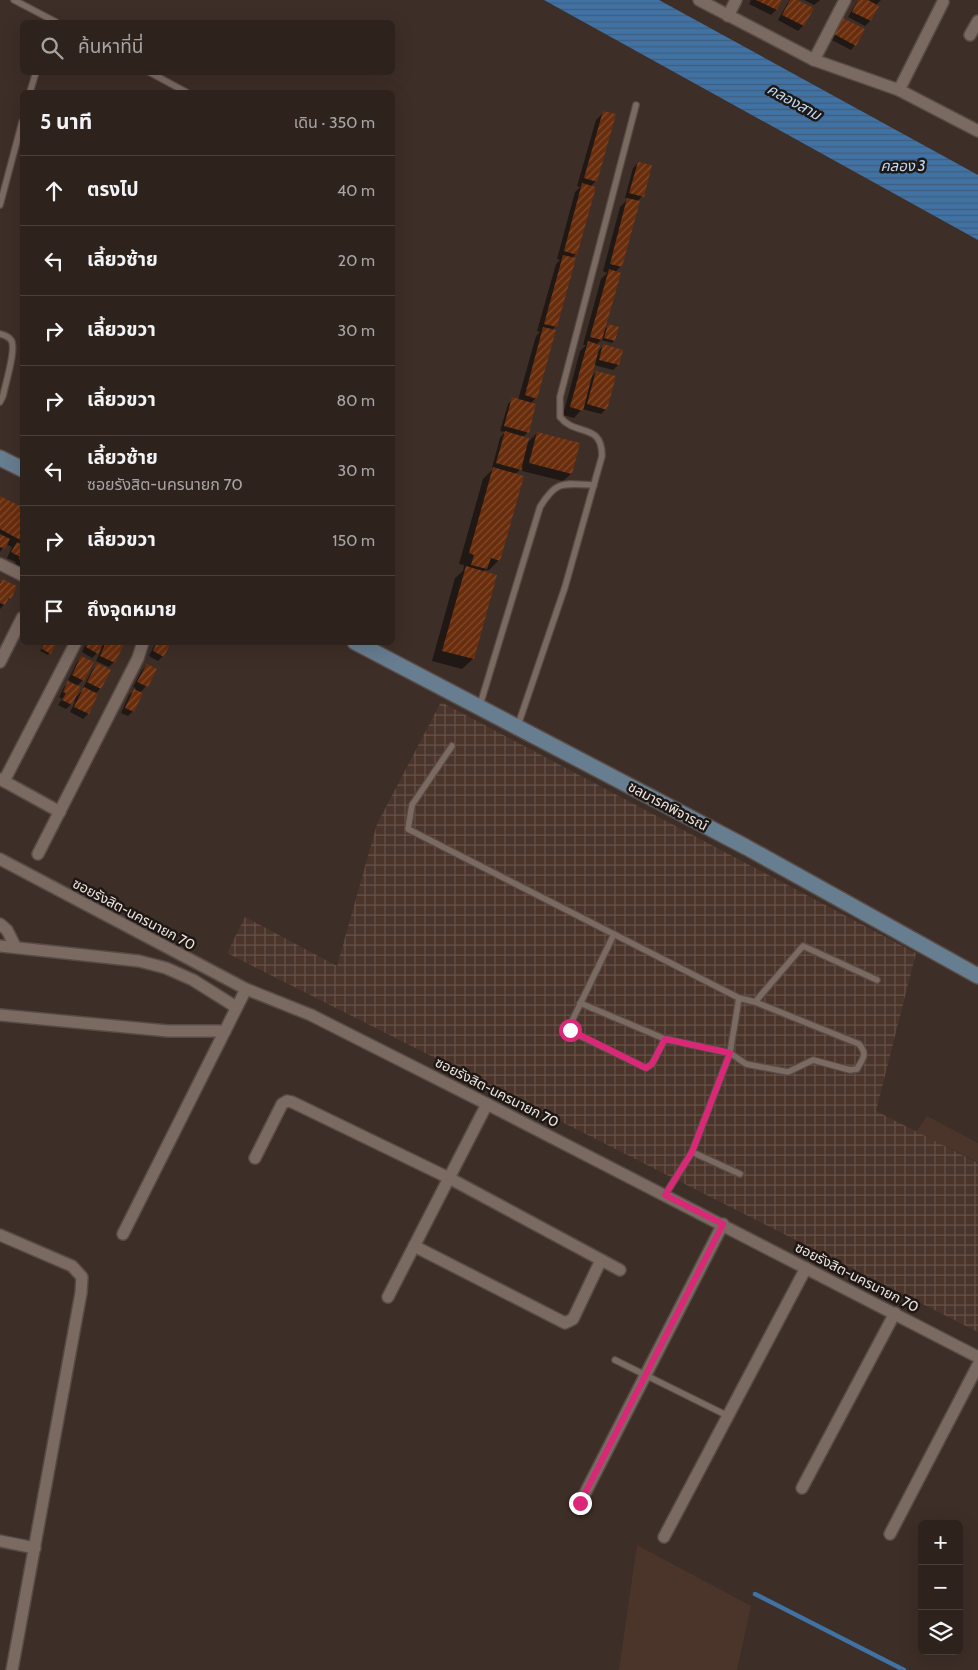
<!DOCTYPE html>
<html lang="th">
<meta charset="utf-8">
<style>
body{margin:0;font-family:Cabin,"Noto Sans Thai",sans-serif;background:#362a26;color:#f1f3f6}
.controls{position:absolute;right:15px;bottom:15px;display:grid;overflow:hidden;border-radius:8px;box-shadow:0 5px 20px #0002}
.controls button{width:45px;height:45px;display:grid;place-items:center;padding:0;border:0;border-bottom:1px solid #493f3b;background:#2e221d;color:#f1f3f6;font:25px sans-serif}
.stop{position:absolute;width:15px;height:15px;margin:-11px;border:4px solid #db2777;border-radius:50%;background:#fff}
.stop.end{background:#db2777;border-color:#fff;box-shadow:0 1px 5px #0008}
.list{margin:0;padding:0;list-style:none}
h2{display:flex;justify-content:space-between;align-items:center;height:65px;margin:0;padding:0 20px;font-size:21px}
h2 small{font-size:16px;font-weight:400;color:#a7a4a4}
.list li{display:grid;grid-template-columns:32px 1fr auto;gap:15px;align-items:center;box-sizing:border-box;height:70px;padding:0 20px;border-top:1px solid #493f3b}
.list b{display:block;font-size:19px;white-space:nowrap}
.list p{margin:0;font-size:16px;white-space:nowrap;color:#a7a4a4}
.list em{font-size:16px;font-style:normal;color:#a7a4a4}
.icon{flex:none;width:28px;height:28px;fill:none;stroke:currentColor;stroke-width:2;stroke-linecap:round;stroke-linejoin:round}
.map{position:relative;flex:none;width:978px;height:1670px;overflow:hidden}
.search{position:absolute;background:#2e221d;box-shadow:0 5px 20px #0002;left:20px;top:20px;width:375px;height:55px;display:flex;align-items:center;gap:12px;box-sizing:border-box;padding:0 18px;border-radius:8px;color:#a7a4a4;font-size:19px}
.panel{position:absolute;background:#2e221d;box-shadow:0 5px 20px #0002;left:20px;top:90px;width:375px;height:555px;border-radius:8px}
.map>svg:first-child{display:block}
.built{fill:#4b352b}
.industrial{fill:url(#industrial-grid)}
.water{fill:url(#water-rules)}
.shadow{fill:#0007}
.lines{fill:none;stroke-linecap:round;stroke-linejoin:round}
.stream{stroke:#4072a4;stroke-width:4.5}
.building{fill:url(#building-hatch)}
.lane-casing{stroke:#584b46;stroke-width:8}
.street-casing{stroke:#584b46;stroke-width:14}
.secondary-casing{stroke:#584b46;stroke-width:18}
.lane{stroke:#7b6a62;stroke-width:5.5}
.street{stroke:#7b6a62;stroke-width:11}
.secondary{stroke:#677d90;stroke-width:15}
.route{stroke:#db2777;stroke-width:6}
.labels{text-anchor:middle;stroke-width:5;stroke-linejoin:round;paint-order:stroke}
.street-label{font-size:14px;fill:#ede3df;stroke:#1e1815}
.water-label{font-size:15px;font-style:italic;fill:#bed9f7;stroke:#1e1815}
</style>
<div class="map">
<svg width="978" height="1670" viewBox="0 0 978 1670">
<defs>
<pattern id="industrial-grid" width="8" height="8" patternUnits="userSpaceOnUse" patternTransform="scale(1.25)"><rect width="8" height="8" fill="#4b352b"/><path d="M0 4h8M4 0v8" fill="none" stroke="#655249"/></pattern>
<pattern id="water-rules" width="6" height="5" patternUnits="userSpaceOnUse" patternTransform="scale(1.25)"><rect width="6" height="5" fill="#4072a4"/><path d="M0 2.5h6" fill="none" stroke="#435d78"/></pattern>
<pattern id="building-hatch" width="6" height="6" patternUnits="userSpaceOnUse" patternTransform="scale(1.25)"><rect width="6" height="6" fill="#692d0c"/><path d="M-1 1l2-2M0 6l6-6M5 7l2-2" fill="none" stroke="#7f4b2f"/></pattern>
</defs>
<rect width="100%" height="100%" fill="#3d2e27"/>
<!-- built -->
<g class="built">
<path d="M927,1116l51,27v19l-62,-30z"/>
<path d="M637,1545l114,61 -14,64h-118z"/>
</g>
<!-- industrial -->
<path class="industrial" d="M441,702l475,251 -40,158 102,52v169l-751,-379 18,-36 92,49 40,-142z"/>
<!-- water -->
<path class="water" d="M544,0h115l319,175v65z"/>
<!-- shadow -->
<g class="shadow">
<path d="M751,0h29l-4,10 -5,5 -22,-11z"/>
<path d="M790,0h4l9,26 -5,5 -20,-11 9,-16z"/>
<path d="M804,0h16l-6,5z"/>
<path d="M858,0h23l-5,5 2,1 -8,15 -5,5 -17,-9z"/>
<path d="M843,19l12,26 -4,5 -21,-11 8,-15z"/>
<path d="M604,112l-8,69 -6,6 -14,67 -4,4 -16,68 -4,4 -16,68 -6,6 -2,28 -6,6 5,5 10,-10 34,41 -8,7 -41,-10 1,-4 -8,7 -16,86 -10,10h-4l-2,2 -10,87 -11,10 -30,-8 23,-83 8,-7 1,-6 -5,-1 24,-85 10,-10 -1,-1 8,-30 5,-6 -5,-1 8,-27 5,-5 5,1 18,-64 4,-4 -3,-1 19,-67 4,-4 -3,-1 18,-67 5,-5 -3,-1 19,-66z"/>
<path d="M638,163l4,33 -5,6 -16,64 -6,6 -11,58 4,-4 6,15 -2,2 -11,-3 -5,5 1,7 6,-6 19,5 -4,14 -5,5 -19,-5 -4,14 6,-7 10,37 -5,5 -19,-5 -8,9 -11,-3 17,-64 6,-6h-3l18,-66 6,-6 -4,-2 17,-64 8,-8 -3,-1 8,-30z"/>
<path d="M0,497l22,11v60l-7,-4 1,-2 -9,-4 5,-11 -6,-3 -6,8z"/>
<path d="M3,580l7,18 -10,11v-26z"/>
<path d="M45,642h9l-6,13 -8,-4z"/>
<path d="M87,642h15l-1,4 3,-4h17l-7,20 -5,5 -13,-6 6,-13 -10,10 -10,-6z"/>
<path d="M156,642h14l-7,14 -5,5 -9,-5z"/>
<path d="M82,657l1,23 -6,6 -2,12 10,-10h-2l9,-18 5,-5 12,6 -9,18 -5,5 2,1 -9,19 -5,5 -13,-7 6,-12 -10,9 -8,-4 4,-6 -3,-2 5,-10 6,-6 -2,-1 9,-18z"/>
<path d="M147,665l-1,21 -6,7 -7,18 -5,5 -7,-3 8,-18 7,-7 -3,-1 9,-17z"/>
</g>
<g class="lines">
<!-- stream -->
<path class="stream" d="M755,1594l149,76"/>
</g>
<!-- building -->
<g class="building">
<path d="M756,0h26l-5,10z"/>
<path d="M790,0h7l17,8 -10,18 -22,-11z"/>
<path d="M858,0h10l11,6 -8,15 -19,-9z"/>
<path d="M843,18l22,11 -9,17 -22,-12z"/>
<path d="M603,111l13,3 -19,68 -13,-4z"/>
<path d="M638,162l14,3 -8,32 -15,-4z"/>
<path d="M582,183l14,4 -19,68 -13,-4z"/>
<path d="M627,198l13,3 -18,66 -12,-3z"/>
<path d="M563,255l13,3 -19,69 -13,-3z"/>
<path d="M609,269l12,4 -19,67 -12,-3z"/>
<path d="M608,324l11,3 -4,14 -11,-3z"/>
<path d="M543,327l13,3 -19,69 -12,-4z"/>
<path d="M588,341l12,4 -17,66 -13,-4z"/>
<path d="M603,344l20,6 -4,15 -20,-5z"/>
<path d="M596,371l20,5 -9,34 -20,-6z"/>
<path d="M512,397l24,7 -7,29 -25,-7z"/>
<path d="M505,431l24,7 -8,32 -25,-7z"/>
<path d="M537,432l43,11 -8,31 -43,-11z"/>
<path d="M493,467l31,9 -24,85 -9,-3 -4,11 -16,-4 3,-10 -5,-2z"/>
<path d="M0,496l22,11v34l-22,-12z"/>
<path d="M0,534l10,5 -5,10 -5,-2z"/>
<path d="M17,542l5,3v16l-3,-2 1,-2 -9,-5z"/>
<path d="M466,566l31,9 -23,84 -32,-8z"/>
<path d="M2,579l15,7 -6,13 -2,-1 -4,7 -5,-2v-19z"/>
<path d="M45,642h12l-6,12 -9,-5z"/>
<path d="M88,642h16l-6,12 -12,-7z"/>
<path d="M106,642h19l-10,21 -15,-7z"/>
<path d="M157,642h14l-7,15 -11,-6z"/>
<path d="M81,656l13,6 -10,19 -12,-6z"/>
<path d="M97,663l14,7 -10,19 -14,-7z"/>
<path d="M147,664l10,5 -9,18 -11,-5z"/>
<path d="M68,681l13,6 -9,18 -10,-5 4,-7 -3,-1z"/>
<path d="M84,687l14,7 -9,20 -15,-7z"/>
<path d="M134,689l9,4 -9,19 -9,-4z"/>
</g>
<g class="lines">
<defs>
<g id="lane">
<path d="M14,0l42,22"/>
<path d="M149,72l37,20"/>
<path d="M30,92l6,-20"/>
<path d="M0,205l22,-83"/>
<path d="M0,334c4,1 8,2 11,6 6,8 -6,45 -8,56l-3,6"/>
<path d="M480,705l60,-198c17,-28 24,-23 54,-22"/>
<path d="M518,725l47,-138 37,-131c0,-34 -26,-19 -42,-39v-20l76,-292"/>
<path d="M452,746l-40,59 -4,24 331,169"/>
<path d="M614,934l-44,91v5l4,3 72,35 6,-4 13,-25 65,14 16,11 42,8 25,-12 37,10 7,-1c6,-11 11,-14 2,-25l-104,-42"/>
<path d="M580,1003l85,36"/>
<path d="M692,1152l48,22"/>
<path d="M665,1195l27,-43 38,-99 9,-55 16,4 48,-56 74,34"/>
<path d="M615,1360l113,56"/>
</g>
<g id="street">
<path d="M699,0l115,60 85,30 79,41"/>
<path d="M728,16l8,-16"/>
<path d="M970,35l8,-14"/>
<path d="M814,60l31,-60"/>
<path d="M899,90l44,-88"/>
<path d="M0,564l22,11"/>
<path d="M0,662l22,-44"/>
<path d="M0,779l60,33"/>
<path d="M4,781l72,-139"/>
<path d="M38,854l100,-196 5,-16"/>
<path d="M0,859l246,130 65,26 176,89 491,253"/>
<path d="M0,924l7,6 8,16"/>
<path d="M0,946l139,15 27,7 27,12 43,27"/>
<path d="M0,1015l168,16h57"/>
<path d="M255,1158l27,-54 5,-3 5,1 157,76 171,92"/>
<path d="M123,1234l123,-245"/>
<path d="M0,1235l72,31 10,11 -1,16 -69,377"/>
<path d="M414,1246l151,77 8,-4 28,-59"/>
<path d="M388,1297l99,-193"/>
<path d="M802,1488l93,-175"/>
<path d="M580,1503l143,-279"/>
<path d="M890,1534l88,-169"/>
<path d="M664,1537l142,-269"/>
<path d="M0,1541l35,7"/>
</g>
<g id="secondary">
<path d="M0,458l22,11"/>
<path d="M355,642l391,205 232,129"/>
</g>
</defs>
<!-- lane casing -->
<use href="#lane" class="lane-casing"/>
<!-- street casing -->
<use href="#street" class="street-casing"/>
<!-- secondary casing -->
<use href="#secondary" class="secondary-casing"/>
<!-- lane -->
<use href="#lane" class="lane"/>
<!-- street -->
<use href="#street" class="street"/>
<!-- secondary -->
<use href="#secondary" class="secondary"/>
</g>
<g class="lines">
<!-- route -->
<path class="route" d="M570,1030l76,38 6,-4 13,-25 65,14 -38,99 -27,43 58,29 -143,279"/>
</g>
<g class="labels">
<!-- street labels -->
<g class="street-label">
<text transform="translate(668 806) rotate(28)" y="5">ชลมารคพิจารณ์</text>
<text transform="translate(134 914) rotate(28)" y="5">ซอยรังสิต-นครนายก 70</text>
<text transform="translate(497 1092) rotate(27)" y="5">ซอยรังสิต-นครนายก 70</text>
<text transform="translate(857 1277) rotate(27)" y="5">ซอยรังสิต-นครนายก 70</text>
</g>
<!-- water labels -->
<g class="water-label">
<text transform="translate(794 102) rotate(29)" y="5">คลองสาม</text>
<text x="903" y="171">คลอง 3</text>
</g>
</g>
</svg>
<div class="controls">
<button>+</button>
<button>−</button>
<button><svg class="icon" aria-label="layers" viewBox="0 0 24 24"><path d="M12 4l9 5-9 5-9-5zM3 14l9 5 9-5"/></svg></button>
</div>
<div class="stop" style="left:570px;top:1030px"></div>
<div class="stop end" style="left:580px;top:1503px"></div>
<div class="search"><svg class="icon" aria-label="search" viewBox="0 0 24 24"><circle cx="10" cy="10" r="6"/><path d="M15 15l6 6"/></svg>ค้นหาที่นี่</div>
<section class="panel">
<h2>5 นาที<small>เดิน · 350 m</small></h2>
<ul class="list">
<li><svg class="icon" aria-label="ahead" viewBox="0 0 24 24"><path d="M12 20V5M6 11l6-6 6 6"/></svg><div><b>ตรงไป</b></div><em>40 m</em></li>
<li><svg class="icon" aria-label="left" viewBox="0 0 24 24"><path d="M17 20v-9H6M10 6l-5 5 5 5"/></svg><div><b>เลี้ยวซ้าย</b></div><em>20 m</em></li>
<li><svg class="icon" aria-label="right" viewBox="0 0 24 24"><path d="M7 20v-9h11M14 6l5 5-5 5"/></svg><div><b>เลี้ยวขวา</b></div><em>30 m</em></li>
<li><svg class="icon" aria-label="right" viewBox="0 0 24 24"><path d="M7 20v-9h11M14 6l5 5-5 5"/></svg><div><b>เลี้ยวขวา</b></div><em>80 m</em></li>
<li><svg class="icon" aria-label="left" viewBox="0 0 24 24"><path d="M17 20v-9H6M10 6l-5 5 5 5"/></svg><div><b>เลี้ยวซ้าย</b><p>ซอยรังสิต-นครนายก 70</p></div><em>30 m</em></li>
<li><svg class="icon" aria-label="right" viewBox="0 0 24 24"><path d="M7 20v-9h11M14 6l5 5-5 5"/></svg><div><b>เลี้ยวขวา</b></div><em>150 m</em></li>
<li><svg class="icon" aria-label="arrive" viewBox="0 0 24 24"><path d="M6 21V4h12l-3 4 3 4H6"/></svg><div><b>ถึงจุดหมาย</b></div></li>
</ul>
</section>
</div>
